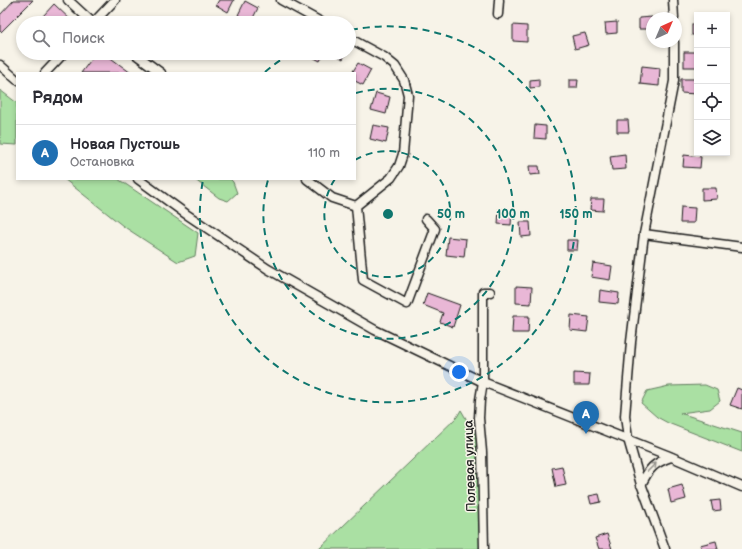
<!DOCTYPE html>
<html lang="ru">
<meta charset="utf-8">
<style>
body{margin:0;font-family:"Balsamiq Sans",sans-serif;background:#f7f7f7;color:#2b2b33}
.controls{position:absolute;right:12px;top:12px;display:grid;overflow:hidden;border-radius:0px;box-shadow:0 2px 6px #0003}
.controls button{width:36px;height:36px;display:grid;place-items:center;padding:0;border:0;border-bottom:1px solid #e1e1e2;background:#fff;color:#2b2b33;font:20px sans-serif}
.compass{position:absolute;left:646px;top:12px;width:36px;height:36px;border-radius:50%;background:#fff;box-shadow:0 2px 6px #0003;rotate:44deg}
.you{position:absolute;left:459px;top:372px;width:14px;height:14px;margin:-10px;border:3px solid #fff;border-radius:50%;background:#1a73e8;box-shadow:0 0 0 6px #1a73e833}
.badge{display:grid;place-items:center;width:26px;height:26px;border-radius:50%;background:#1f6fb2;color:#fff;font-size:13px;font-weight:700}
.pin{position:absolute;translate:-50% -33px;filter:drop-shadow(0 1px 2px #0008)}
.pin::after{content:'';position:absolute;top:21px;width:14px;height:12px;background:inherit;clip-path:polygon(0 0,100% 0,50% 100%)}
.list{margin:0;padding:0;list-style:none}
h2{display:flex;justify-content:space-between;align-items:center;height:52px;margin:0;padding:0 16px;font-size:17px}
h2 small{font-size:13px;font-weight:400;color:#7c7c81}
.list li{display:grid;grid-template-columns:26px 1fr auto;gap:12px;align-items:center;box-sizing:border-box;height:56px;padding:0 16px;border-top:1px solid #e1e1e2}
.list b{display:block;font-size:15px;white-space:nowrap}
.list p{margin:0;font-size:13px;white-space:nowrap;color:#7c7c81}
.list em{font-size:13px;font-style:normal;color:#7c7c81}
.icon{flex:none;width:22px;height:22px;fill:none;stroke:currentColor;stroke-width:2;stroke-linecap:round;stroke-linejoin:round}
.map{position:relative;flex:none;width:742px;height:549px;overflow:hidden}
.search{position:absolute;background:#fff;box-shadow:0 2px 6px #0003;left:16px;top:16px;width:340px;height:44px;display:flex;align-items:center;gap:10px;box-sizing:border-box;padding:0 14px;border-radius:22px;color:#7c7c81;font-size:15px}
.panel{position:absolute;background:#fff;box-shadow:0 2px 6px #0003;left:16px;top:72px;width:340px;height:108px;border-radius:0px}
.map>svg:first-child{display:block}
.green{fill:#aae0a3;stroke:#637e60}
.building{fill:#e9b7d6;stroke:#1c1c1c}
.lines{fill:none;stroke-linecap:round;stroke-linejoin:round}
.minor-casing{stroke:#1c1c1c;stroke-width:11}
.minor{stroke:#f7f3e8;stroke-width:8}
.oneway{stroke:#94928c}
.ring{fill:none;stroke:#0f766e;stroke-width:2;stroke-dasharray:7 5}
.labels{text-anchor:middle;stroke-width:3;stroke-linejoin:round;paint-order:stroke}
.street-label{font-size:13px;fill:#1c1c1c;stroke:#f7f3e8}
.centre{fill:#0f766e;stroke:#f7f3e8;stroke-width:2}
.ring-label{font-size:12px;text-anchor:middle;font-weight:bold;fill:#0f766e;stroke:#f7f3e8;stroke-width:3;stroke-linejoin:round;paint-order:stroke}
</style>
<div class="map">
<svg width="742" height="549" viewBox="0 0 742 549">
<rect width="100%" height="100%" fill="#f7f3e8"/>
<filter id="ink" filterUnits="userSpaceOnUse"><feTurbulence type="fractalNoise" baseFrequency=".025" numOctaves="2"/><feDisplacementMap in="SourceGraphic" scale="8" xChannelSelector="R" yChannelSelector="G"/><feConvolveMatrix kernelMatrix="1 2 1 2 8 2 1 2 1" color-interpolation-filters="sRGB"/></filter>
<g filter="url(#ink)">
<!-- green -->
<g class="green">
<path d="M0,90l17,13v42l-17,-1z"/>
<path d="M64,179h54l80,54 -3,23 -17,6 -55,-36z"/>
<path d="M194,179h36l3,3 4,11 -9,8 -9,-3z"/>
<path d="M705,385l12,5 3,11 -10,8 -30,4 62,20v19l-74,-29 -11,-6 -16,-14 6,-12 22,-5z"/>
<path d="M461,410l17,29 10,89v21h-169l138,-132z"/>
</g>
<!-- building -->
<g class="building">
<path d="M14,0h19l-32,32 -1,-1v-16z"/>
<path d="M219,0h15l-6,12 -12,-7z"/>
<path d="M245,1l13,7 -7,14 -13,-7z"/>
<path d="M54,4l20,19h-23l-8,-7z"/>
<path d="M652,17v12h-13v-11z"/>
<path d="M617,22v11l-11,1 -1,-11z"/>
<rect x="692" y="24" width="5" height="11"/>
<path d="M513,25l14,1v16l-14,-1z"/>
<path d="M585,33l4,12 -14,4 -3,-13z"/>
<rect x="684" y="52" width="13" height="15"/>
<path d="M96,53h8l27,20h-50z"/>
<path d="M305,53h19l-4,8z"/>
<path d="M332,53h14l-3,6z"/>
<path d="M358,63l13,7 -8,15 -8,-4v-8h-3z"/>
<path d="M642,66l18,2 -1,18 -19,-2z"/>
<path d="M539,79v8l-9,1v-8z"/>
<path d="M681,79h16v15l-16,-1z"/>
<path d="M569,80h9l-1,8h-8z"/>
<path d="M376,93l14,4 -4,17 -15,-4z"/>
<path d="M617,120h11l1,12h-12z"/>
<path d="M373,125l16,3 -3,15 -16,-4z"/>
<path d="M535,125l11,1v13l-12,-1z"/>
<path d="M625,154l1,15 -14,1 -2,-14z"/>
<path d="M684,155l17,2 -1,11 -17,-1z"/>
<path d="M529,166h10l1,8 -10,1z"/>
<path d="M702,188h14l1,11 -15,1z"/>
<path d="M591,199h13l-1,12 -13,-1z"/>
<path d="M681,207l14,1 -1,15h-14z"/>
<path d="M499,209l13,1 -1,15 -13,-1z"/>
<path d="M520,222h10l1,14 -10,1z"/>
<path d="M448,237l18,2 -2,18 -18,-2z"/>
<path d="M567,240h11l-1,10h-10z"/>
<path d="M593,263l19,3 -2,14 -19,-3z"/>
<path d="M516,286l16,1 -1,17 -15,-1z"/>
<path d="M600,290l19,3 -1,11 -19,-2z"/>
<path d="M427,293l33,12 -7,22 -13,-5 3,-9 -20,-8z"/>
<path d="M571,315l18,2 -2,15 -17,-2z"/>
<path d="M513,316h16l-1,17h-16z"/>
<path d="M574,373l16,1 -1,11h-15z"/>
<path d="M737,388l5,2v19l-12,-4z"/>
<path d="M562,466l4,19 -10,2 -4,-19z"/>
<path d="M682,485l4,14 -15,4 -3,-14z"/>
<path d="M599,494l2,8 -10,2 -2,-8z"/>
<path d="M720,500l1,10 -8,1 -2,-10z"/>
<path d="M607,534l5,15h-13l-4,-11z"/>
<path d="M716,541l2,8h-16l-2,-4z"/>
</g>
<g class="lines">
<defs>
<g id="minor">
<path d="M68,0l25,23"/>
<path d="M281,0l42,23"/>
<path d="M673,0l1,18"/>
<path d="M498,14l1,-14"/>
<path d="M93,23l22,-23"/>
<path d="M349,38l35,19 11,9 9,14 4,15 -5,59 -4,12 -8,12 -35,28 7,74 44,24 28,-75 -9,-10"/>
<path d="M134,53l27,20"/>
<path d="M0,65l17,15"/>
<path d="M45,73l19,-20"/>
<path d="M138,179l48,35 82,55 107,61 108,52 184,73 75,32"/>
<path d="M307,179l25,19 24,8"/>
<path d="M644,234l98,13"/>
<path d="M641,485c8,-17 13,-22 30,-28"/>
<path d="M484,549l-2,-97 -3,-34 1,-18 3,-18v-90h7"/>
<path d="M665,549l-25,-68 -12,-42 -3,-23 6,-74 13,-108 30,-153v-39"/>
</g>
</defs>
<!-- minor casing -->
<use href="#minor" class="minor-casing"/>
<!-- minor -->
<use href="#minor" class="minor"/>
</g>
<!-- one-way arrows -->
<defs><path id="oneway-shaft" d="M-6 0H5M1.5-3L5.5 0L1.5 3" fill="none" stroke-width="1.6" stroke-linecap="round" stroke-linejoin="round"/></defs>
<use class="oneway" href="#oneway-shaft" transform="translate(652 467) rotate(-45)"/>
</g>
<!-- distance rings -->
<g class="ring">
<path d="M355 160A63 63 0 1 1 335 179"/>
<path d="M356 93A125 125 0 1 1 268 180"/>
<path d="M265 72A188 188 0 0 1 290 54M351 30A188 188 0 1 1 203 180"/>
</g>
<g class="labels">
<!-- street labels -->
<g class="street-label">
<text transform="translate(469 466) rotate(-92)" y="5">Полевая улица</text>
</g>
</g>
<circle cx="388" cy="214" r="6" class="centre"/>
<g class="ring-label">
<text x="451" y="218">50 m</text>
<text x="513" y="218">100 m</text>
<text x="576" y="218">150 m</text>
</g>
</svg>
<div class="controls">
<button>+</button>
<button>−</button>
<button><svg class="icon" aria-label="locate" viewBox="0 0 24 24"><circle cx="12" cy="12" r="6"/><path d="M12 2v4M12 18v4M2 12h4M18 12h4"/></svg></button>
<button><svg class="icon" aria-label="layers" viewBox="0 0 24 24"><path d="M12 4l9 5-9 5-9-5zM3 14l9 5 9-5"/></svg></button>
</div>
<svg class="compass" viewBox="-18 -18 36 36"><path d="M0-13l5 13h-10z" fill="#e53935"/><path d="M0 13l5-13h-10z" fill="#7c7c81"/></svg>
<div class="you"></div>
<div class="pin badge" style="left:586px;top:434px">A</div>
<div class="search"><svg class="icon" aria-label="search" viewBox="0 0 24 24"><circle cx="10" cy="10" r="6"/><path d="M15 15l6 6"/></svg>Поиск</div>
<section class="panel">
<h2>Рядом<small></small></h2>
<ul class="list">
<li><span class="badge">A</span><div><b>Новая Пустошь</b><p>Остановка</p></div><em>110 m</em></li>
</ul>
</section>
</div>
